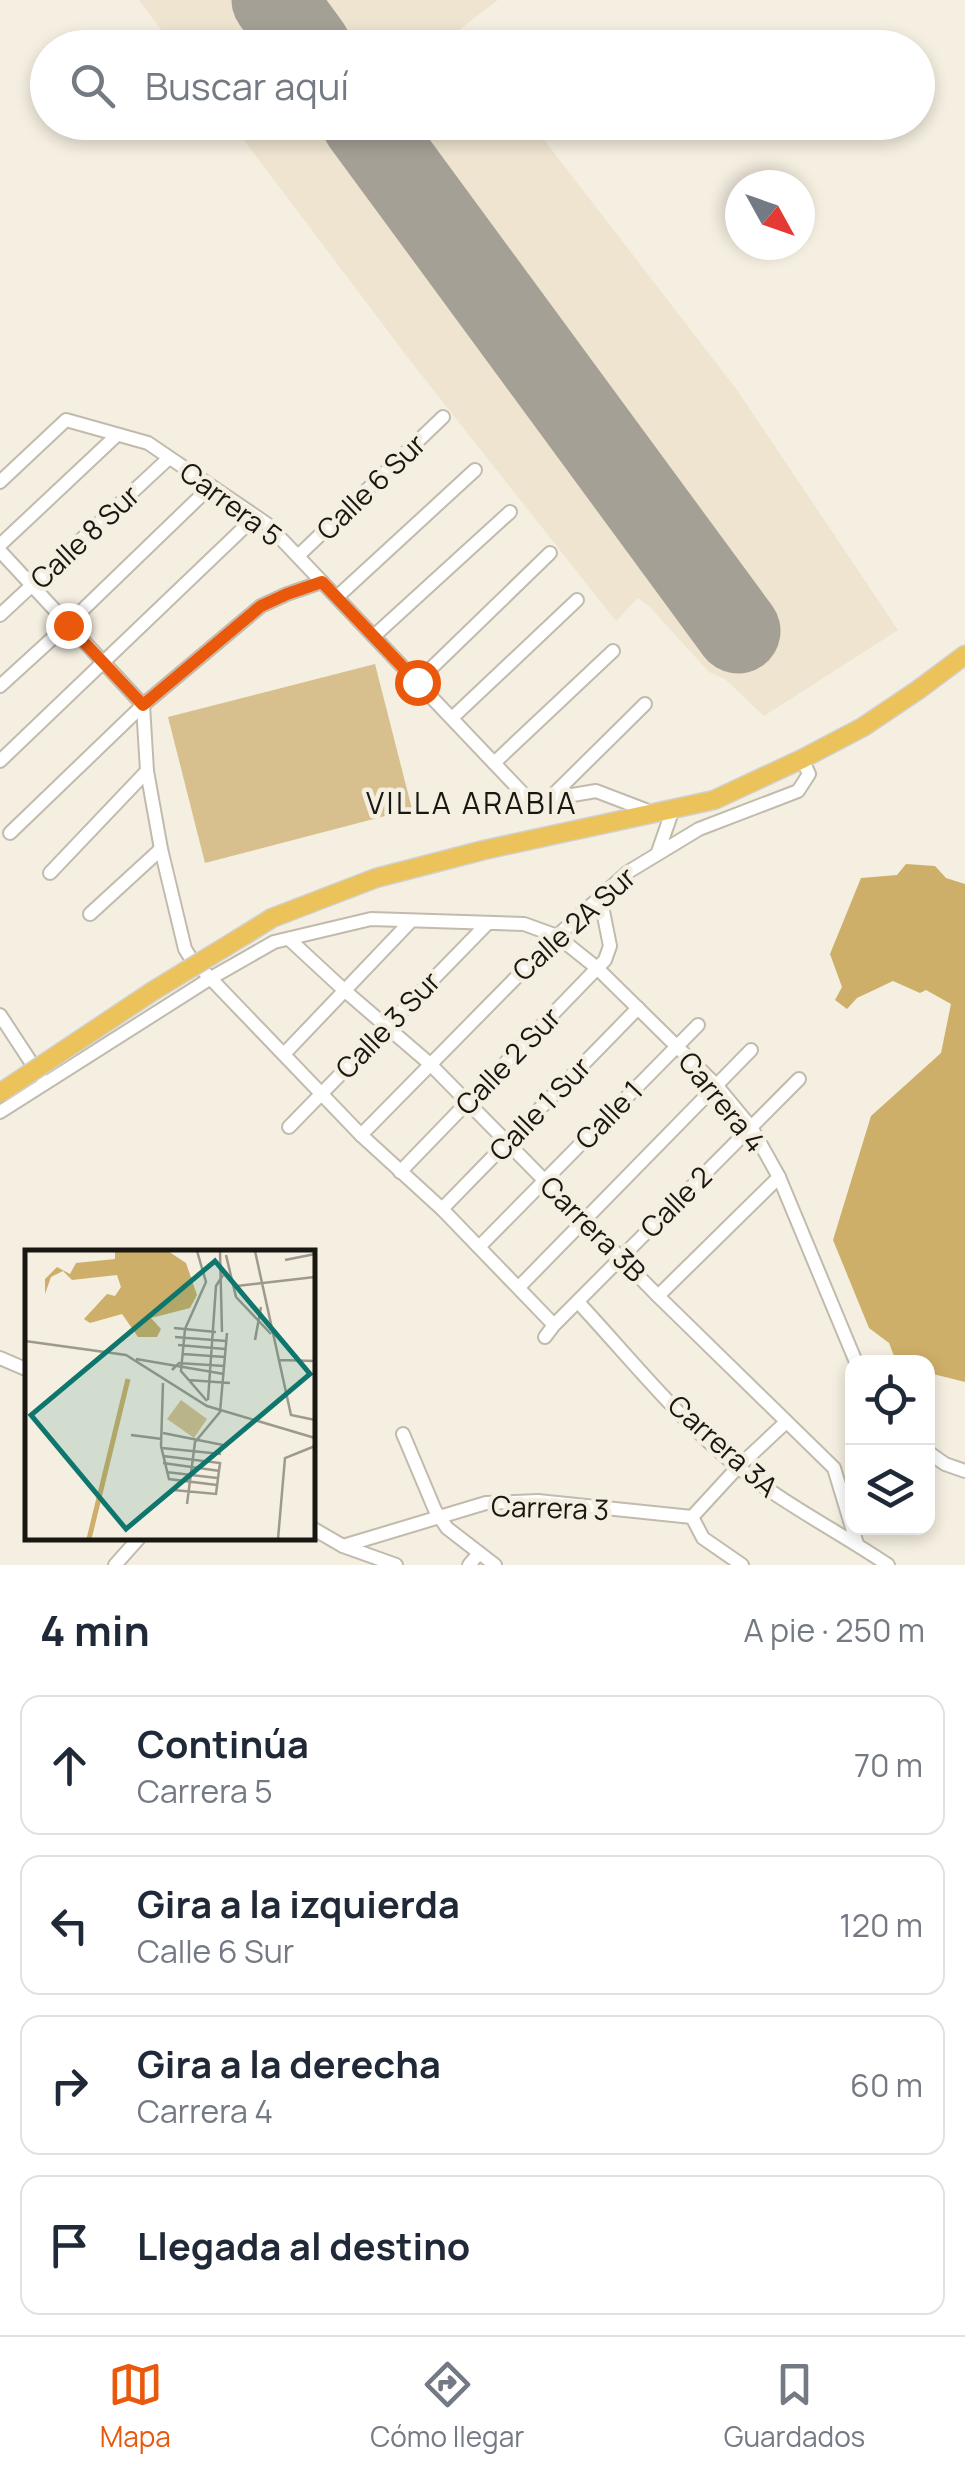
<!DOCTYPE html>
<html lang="es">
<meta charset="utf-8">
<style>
body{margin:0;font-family:Manrope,sans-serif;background:#f2f2f3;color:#1f2937}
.controls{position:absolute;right:30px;bottom:30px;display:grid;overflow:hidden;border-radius:20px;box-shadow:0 5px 15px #0003}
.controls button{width:90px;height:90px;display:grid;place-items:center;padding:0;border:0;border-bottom:2px solid #e0e1e3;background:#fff;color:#1f2937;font:50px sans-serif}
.compass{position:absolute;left:725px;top:170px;width:90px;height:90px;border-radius:50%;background:#fff;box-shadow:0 5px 15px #0003;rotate:130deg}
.stop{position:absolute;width:30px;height:30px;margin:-22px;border:8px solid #ea580c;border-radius:50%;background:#fff}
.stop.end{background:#ea580c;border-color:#fff;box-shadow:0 2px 10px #0008}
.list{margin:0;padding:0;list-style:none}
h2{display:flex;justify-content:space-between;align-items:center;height:130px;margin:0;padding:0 40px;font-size:42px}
h2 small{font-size:32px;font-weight:400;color:#747a83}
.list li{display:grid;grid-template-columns:65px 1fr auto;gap:30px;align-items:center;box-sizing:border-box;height:140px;margin:0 20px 20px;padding:0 20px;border:2px solid #e0e1e3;border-radius:20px}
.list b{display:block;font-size:38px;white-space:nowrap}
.list p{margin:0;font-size:32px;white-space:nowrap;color:#747a83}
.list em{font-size:32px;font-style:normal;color:#747a83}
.icon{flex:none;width:55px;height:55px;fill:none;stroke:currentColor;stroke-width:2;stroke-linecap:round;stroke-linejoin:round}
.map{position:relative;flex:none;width:965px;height:1565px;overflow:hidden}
.search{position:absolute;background:#fff;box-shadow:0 5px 15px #0003;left:30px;right:30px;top:30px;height:110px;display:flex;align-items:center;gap:25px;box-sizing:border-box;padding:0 35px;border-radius:55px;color:#747a83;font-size:38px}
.sheet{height:770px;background:#fff}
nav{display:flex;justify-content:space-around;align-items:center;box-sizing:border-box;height:140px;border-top:2px solid #e0e1e3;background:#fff;font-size:28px;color:#747a83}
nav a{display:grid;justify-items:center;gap:5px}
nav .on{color:#ea580c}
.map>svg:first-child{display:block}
.built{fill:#eee4cf}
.green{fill:#d7c08d}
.water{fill:#ceaf69}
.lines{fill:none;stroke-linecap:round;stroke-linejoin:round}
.runway{stroke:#a5a096;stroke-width:85}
.minor-casing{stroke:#c1bbae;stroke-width:16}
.highway-casing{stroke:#d1d1d0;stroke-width:21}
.minor{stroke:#fff;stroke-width:12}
.highway{stroke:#ecc25b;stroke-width:18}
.highway-bridge-casing{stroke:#d1d1d0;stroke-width:21;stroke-linecap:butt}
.highway-bridge{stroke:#ecc25b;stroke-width:18}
.route{stroke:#ea580c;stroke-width:12}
.labels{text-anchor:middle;stroke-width:9;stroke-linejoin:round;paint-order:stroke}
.street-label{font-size:28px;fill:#191712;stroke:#f5efe1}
.neighbourhood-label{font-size:30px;letter-spacing:2.5px;fill:#191712;stroke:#f5efe1}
.inset-river{fill:none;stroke:#ceaf69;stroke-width:5}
.inset-road{fill:none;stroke:#9d998e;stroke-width:2.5}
.view{fill:#0f766e;fill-opacity:0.15;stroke:#0f766e;stroke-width:5}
.inset-edge{fill:none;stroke:#191712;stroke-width:5}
</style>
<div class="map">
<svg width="965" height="1565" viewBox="0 0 965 1565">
<rect width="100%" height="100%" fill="#f5efe1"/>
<!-- built -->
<g class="built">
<path d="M139,0h359l-38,29 13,18 -298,1z"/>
<path d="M231,123h300l206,267 161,240 -134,86 -39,-37 -16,-7 -60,-66 -11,-8 -22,23 -204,-258z"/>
</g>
<!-- green -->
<path class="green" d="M375,664l37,145 -207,54 -37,-146z"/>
<!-- water -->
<path class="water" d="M906,864l29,2 11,12 19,6v498l-32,-8 -5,-5v-7l-32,-1 -7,-18 -20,-15 -36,-88 38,-124 70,-63 10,-49 -25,-14 -6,3 -27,-12 -36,17 -10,11 -12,-9 7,-13 -12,-33 31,-76 36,-3z"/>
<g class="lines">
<!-- runway -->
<g class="runway">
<path d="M274,0l35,48"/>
<path d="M364,122l374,509"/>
</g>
<defs>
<g id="minor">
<path d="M0,482l66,-62 82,23 119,81 264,278 65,-11 55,21"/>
<path d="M0,545l117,-110"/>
<path d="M0,551l143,154 4,66 14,78 24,100 5,8 171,178 81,74 112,116"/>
<path d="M298,556l145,-139"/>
<path d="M337,597l138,-127"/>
<path d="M0,615l169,-157"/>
<path d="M374,636l136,-124"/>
<path d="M417,682l133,-129"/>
<path d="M0,686l67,-61 143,-138"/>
<path d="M452,718l125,-118"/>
<path d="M0,761l255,-244"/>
<path d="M494,763l119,-112"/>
<path d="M551,797l94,-93"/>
<path d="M10,833l133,-128 118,-99 26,-12 35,-12"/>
<path d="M658,852l15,-43"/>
<path d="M50,873l97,-102"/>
<path d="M90,914l71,-65"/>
<path d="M290,940l54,50 86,74 229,233 175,171 23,76"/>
<path d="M0,1015l40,61"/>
<path d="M284,1054l127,-133"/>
<path d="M0,1112l211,-134 63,-36 97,-23 153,5 33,12 40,32 120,118 34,41 28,50 77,185"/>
<path d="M289,1127l198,-203"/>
<path d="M361,1135l196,-199 71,-64 71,-43 99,-38 11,-17 -7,-15"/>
<path d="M400,1172l205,-212 5,-14 -10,-50"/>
<path d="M442,1209l196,-201"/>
<path d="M479,1247l219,-222"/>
<path d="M519,1287l232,-237"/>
<path d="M658,1296l121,-119"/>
<path d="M578,1302c51,55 102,119 161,166 47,37 100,64 149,97"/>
<path d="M545,1337l9,-12 245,-246"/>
<path d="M0,1358l28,12"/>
<path d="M403,1434l32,76 12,18 48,37"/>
<path d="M928,1452l17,12 20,7"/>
<path d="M692,1517l46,-50 47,-44"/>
<path d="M312,1528l31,18 53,19"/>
<path d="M343,1546l143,-43 52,-2 154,16 11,21 39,27"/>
<path d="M115,1565l24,-27"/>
<path d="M469,1565l10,-12"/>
</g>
<path id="highway" d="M248,933l24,-15 104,-40 108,-28 230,-50 88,-41 61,-32 55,-37 47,-35"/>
</defs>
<!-- minor casing -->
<use href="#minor" class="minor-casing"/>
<!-- highway casing -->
<use href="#highway" class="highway-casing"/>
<!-- minor -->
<use href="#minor" class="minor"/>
<!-- highway -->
<use href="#highway" class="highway"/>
<defs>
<path id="highway-bridge" d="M0,1093l153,-102 95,-58"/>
</defs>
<!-- highway-bridge casing -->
<use href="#highway-bridge" class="highway-bridge-casing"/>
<!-- highway-bridge -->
<use href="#highway-bridge" class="highway-bridge"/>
</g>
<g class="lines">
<!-- route -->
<path class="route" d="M68,625l75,80 118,-99 26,-12 35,-12 95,100"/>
</g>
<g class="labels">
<!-- street labels -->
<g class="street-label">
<text transform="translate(371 487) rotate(-44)" y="10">Calle 6 Sur</text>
<text transform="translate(231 504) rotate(37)" y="10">Carrera 5</text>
<text transform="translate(85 537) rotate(-43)" y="10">Calle 8 Sur</text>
<text transform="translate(574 924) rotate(-42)" y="10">Calle 2A Sur</text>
<text transform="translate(388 1025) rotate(-46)" y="10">Calle 3 Sur</text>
<text transform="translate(508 1061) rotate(-46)" y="10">Calle 2 Sur</text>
<text transform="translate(722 1102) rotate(51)" y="10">Carrera 4</text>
<text transform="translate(540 1109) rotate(-46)" y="10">Calle 1 Sur</text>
<text transform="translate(609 1115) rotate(-46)" y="10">Calle 1</text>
<text transform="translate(676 1202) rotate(-45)" y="10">Calle 2</text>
<text transform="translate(593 1229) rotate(45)" y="10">Carrera 3B</text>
<text transform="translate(723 1446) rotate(42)" y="10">Carrera 3A</text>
<text transform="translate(550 1508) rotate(2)" y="10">Carrera 3</text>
</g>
<!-- neighbourhood labels -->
<g class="neighbourhood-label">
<text x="472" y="814">VILLA ARABIA</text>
</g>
</g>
<!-- overview -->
<g transform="translate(25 1250)">
<rect width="290" height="290" fill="#f5efe1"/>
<path d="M156,150l26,19 -13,19 -27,-19z" fill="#d7c08d"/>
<path d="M90,1h53l18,12 11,32 -7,13 -39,10 10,11 -4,8h-19l-16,-23 -32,9 -6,-4 23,-25 8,2 6,-9 -4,-12 -45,5 -9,-9 -12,6 -6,17v-15l12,-12 13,7 6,-11 39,-4z" fill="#ceaf69"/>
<path class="inset-river" d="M64,289l39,-160"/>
<path class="inset-road" d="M172,1l9,31 -21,47 -4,42 26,30M195,1l2,81M230,1l36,164 24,5M201,5l10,42 35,37M260,10l30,-6M212,36l78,-9M149,78l42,4M150,87l51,4M230,90l6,-33M0,91l101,14 81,51 108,32M153,95l47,4M158,104l42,3M111,109l88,15M254,110l36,1M147,120l7,-7 45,3M163,130l42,3M138,133l-2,63 8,33 48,6M183,150l8,-114 7,-11M138,183l60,12M106,185l31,4M137,198l59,6M138,206l57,7 -4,31 -43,-4M138,213l57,8M141,222l51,6M162,254l8,-62 25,-30 7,-79M253,289l7,-81 30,-12"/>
<path class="view" d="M190,11l95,113 -184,155 -95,-114z"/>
<rect width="290" height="290" class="inset-edge"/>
</g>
</svg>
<div class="controls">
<button><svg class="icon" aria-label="locate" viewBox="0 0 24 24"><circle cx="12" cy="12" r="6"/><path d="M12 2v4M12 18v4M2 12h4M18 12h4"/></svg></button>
<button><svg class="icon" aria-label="layers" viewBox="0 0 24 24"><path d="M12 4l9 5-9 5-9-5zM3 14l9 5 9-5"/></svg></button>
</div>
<svg class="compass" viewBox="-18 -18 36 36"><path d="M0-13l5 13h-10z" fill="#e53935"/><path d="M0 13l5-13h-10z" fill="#747a83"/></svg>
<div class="stop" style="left:417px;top:682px"></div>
<div class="stop end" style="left:68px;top:625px"></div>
<div class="search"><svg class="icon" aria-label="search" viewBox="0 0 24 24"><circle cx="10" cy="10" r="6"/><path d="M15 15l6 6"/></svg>Buscar aquí</div>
</div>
<section class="sheet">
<h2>4 min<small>A pie · 250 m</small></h2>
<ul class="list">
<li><svg class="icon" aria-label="ahead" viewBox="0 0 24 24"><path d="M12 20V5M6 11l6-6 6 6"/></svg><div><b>Continúa</b><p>Carrera 5</p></div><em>70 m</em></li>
<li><svg class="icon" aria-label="left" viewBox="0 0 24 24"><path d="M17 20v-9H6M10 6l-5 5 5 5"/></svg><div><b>Gira a la izquierda</b><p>Calle 6 Sur</p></div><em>120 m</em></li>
<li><svg class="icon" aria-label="right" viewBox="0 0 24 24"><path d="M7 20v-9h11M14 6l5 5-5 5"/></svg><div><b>Gira a la derecha</b><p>Carrera 4</p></div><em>60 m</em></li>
<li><svg class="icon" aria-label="arrive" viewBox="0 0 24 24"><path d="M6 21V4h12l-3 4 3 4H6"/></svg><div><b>Llegada al destino</b></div></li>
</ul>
</section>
<nav>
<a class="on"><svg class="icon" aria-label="map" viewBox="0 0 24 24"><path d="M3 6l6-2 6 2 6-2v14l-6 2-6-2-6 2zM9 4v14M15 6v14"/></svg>Mapa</a>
<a><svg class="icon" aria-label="directions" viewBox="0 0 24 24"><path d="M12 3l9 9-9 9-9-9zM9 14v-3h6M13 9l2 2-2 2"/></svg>Cómo llegar</a>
<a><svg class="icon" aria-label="saved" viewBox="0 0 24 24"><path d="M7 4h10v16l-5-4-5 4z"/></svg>Guardados</a>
</nav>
